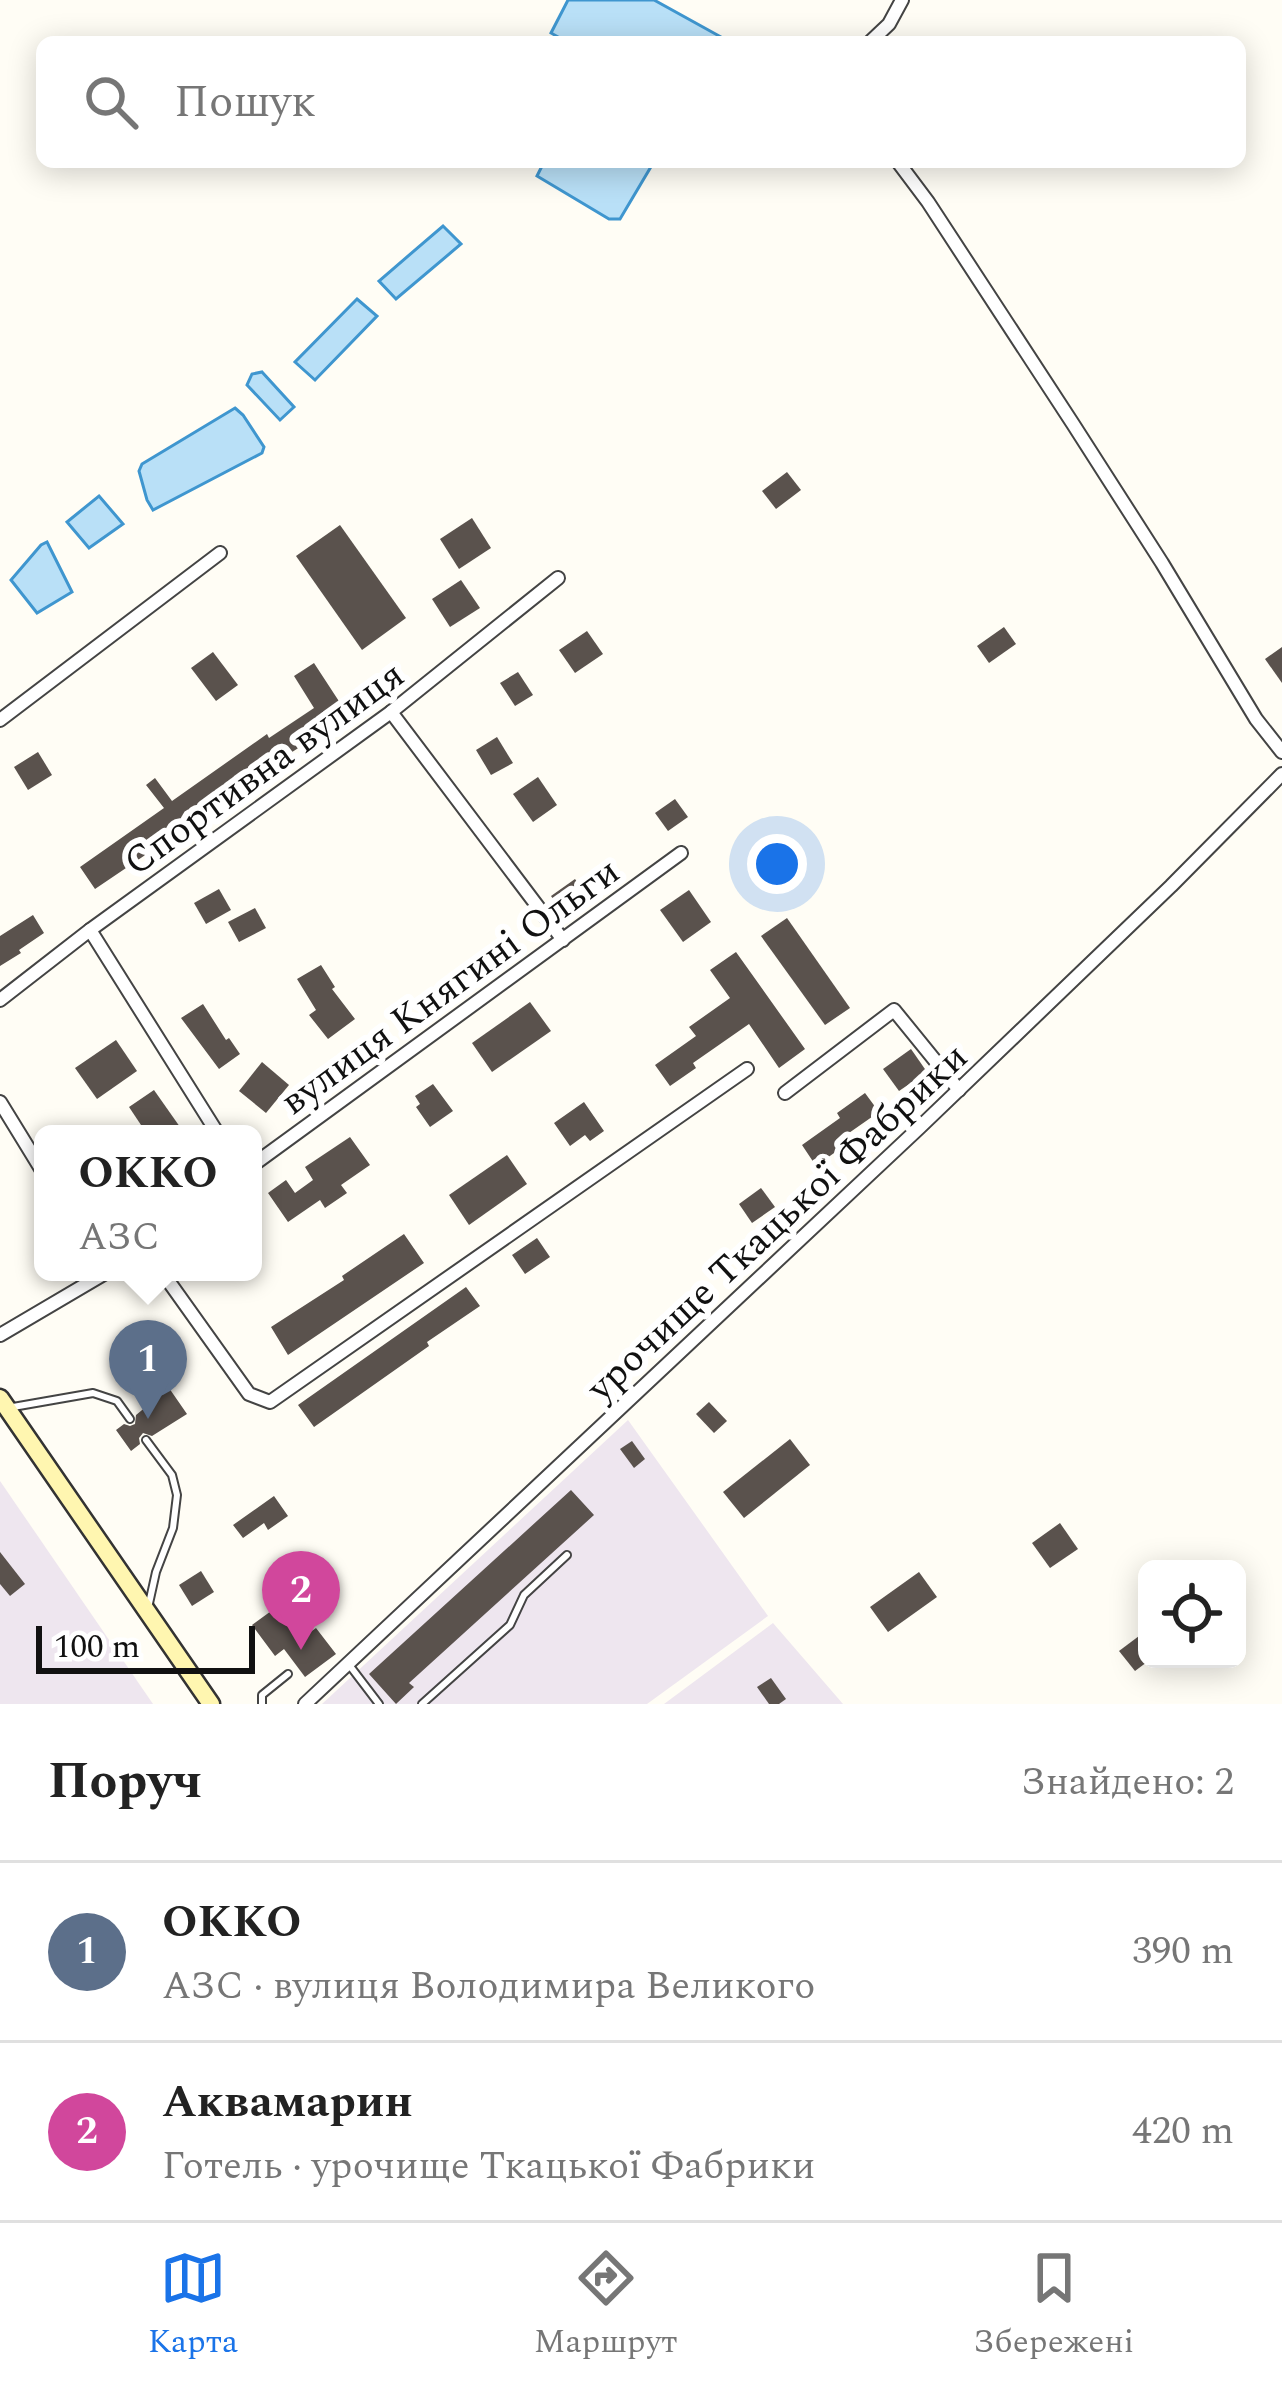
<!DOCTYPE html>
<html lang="uk">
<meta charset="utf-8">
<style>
body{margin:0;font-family:Spectral,serif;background:#f6f6f6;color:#222}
.controls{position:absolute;right:36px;bottom:36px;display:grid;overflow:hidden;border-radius:18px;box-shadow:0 6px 30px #0003}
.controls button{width:108px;height:108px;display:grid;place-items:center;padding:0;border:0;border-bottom:3px solid #e0e0e0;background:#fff;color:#222;font:60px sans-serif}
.scale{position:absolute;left:36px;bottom:30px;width:219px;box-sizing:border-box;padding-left:12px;border:6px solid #111;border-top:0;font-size:33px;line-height:42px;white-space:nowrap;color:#111;-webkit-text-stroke:9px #fff;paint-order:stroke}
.you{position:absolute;left:777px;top:864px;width:42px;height:42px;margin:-30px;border:9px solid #fff;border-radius:50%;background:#1a73e8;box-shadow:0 0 0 18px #1a73e833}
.badge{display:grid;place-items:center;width:78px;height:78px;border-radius:50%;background:#1a73e8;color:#fff;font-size:39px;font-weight:700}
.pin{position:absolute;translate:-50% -99px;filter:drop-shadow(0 3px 6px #0008)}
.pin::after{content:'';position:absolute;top:63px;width:42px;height:36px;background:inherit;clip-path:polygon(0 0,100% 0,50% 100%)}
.popup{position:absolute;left:34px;top:1125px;width:228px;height:156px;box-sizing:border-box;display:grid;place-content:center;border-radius:18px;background:#fff;filter:drop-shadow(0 3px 9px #0005);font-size:39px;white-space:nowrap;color:#767676}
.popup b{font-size:45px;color:#222}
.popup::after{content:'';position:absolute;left:50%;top:100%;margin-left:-24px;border:24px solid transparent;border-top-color:#fff}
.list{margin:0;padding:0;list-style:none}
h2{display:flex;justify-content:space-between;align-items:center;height:156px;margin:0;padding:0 48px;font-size:51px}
h2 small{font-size:39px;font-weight:400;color:#767676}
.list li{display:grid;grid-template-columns:78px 1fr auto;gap:36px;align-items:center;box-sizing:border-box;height:180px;padding:0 48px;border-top:3px solid #e0e0e0}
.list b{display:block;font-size:45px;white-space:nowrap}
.list p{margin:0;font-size:39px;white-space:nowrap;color:#767676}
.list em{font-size:39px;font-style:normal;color:#767676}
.icon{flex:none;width:66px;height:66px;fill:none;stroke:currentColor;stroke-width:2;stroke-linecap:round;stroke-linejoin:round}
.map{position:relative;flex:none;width:1282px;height:1704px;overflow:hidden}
.search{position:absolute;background:#fff;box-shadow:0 6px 30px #0003;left:36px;right:36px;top:36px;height:132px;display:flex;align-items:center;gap:30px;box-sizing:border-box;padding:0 42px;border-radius:18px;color:#767676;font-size:45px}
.sheet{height:516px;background:#fff}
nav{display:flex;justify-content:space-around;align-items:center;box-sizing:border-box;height:168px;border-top:3px solid #e0e0e0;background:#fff;font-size:33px;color:#767676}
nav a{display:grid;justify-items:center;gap:6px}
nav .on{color:#1a73e8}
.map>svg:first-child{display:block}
.industrial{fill:#eee6ef}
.water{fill:#b9e0f7;stroke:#3f96cf;stroke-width:3}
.building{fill:#5a524d}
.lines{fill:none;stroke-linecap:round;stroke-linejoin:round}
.service-casing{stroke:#444;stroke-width:10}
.minor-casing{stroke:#444;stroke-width:16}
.secondary-casing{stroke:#333;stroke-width:21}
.service{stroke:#fff;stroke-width:6}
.minor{stroke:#fff;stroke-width:12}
.secondary{stroke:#fff6b0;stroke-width:16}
.labels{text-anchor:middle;stroke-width:12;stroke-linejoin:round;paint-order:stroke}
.street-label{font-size:39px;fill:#111;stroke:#fff}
</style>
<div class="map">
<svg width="1282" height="1704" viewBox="0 0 1282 1704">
<rect width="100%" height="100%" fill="#fffdf5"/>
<!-- industrial -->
<g class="industrial">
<path d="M628,1420l140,196 -121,88h-325z"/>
<path d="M0,1481l153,223h-153z"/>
<path d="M773,1623l70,81h-179z"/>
</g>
<!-- water -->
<g class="water">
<path d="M568,0h86l76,42h-163l-16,-9z"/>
<path d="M544,162h106l2,3 -32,54h-11l-72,-43z"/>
<path d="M443,226l18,18 -65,55 -17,-18z"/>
<path d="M357,299l20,17 -62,64 -20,-18z"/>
<path d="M262,372l32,35 -14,13 -33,-35 5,-11z"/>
<path d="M235,408l8,7 21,32 -2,6 -109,57 -6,-10 -8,-29 3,-7z"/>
<path d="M99,496l24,28 -34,24 -22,-26z"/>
<path d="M47,542l25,50 -35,21 -26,-33 30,-35z"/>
</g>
<!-- building -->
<g class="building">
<path d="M787,472l14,18 -25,19 -14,-18z"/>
<path d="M472,518l19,30 -32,21 -19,-30z"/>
<path d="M340,525l66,93 -44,32 -66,-94z"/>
<path d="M461,580l19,28 -30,19 -18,-28z"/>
<path d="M1004,627l12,17 -27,19 -12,-17z"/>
<path d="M587,631l16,23 -28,19 -16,-23z"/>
<path d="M1282,647v36l-17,-24z"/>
<path d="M213,652l25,33 -22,16 -25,-33z"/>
<path d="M314,663l32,49 -26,17 2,4 -96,61 -63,49 -68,46 -15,-22 84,-59 -18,-23 9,-7 17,23 95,-67 2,4 45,-30 -20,-32z"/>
<path d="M518,672l15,23 -18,11 -15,-23z"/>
<path d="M497,737l16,26 -22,12 -15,-25z"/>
<path d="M38,752l14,23 -24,15 -14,-23z"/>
<path d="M538,777l19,28 -24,17 -20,-28z"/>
<path d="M675,799l13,18 -20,14 -13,-18z"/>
<path d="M575,879l11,16 -24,17 -11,-16z"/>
<path d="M219,889l12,21 -25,14 -12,-21z"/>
<path d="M689,890l22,32 -28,20 -23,-32z"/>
<path d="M255,908l11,20 -27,14 -11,-20z"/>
<path d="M33,915l11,18 -25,17 2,3 -21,13v-30z"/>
<path d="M787,918l63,90 -25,17 -64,-89z"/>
<path d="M736,952l69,97 -26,19 -30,-44 -56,39 3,5 -26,18 -15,-21 41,-29 -7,-9 41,-29 -20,-28z"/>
<path d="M321,965l14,22 -3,2 23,30 -27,20 -19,-24 7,-5 -19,-31z"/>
<path d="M530,1002l21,29 -59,41 -20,-29z"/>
<path d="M203,1004l23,36 3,-2 11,16 -21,15 -38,-51z"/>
<path d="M116,1040l21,31 -40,28 -22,-31z"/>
<path d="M911,1049l16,23 -28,19 -16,-22z"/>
<path d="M262,1062l27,23 -23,28 -27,-22z"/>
<path d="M433,1084l20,27 -23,16 -14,-20 4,-3 -5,-8z"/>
<path d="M154,1090l26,37 -10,7h-23l-18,-27z"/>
<path d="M865,1093l14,19 -43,30 5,6 -25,18 -14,-21 38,-27 -3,-5z"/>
<path d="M584,1102l20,29 -14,10 -5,-6 -15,11 -16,-23z"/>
<path d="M350,1137l20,28 -29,20 6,8 -22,15 -5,-8 -32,22 -20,-29 18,-13 9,13 18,-13 -8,-13z"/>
<path d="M507,1155l20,29 -58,41 -20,-30z"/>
<path d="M761,1188l14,19 -23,16 -13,-19z"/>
<path d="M404,1234l20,29 -136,92 -17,-28 73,-47 -2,-4z"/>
<path d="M537,1238l13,19 -25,17 -13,-19z"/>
<path d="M466,1287l14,19 -53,36 2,4 -115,81 -16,-22z"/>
<path d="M169,1388l18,26 -35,22 -9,-3 -4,5 1,6 -9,7 -15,-21 8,-6 6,2 5,-2 1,-9z"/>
<path d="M709,1402l18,19 -13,12 -18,-19z"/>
<path d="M790,1439l20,26 -66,53 -21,-26z"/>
<path d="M632,1441l13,18 -11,9 -14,-19z"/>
<path d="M571,1490l23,25 -185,168 5,4 -18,17 -27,-30z"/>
<path d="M274,1496l14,20 -20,14 -4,-7 -21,15 -10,-13z"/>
<path d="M1060,1523l18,26 -28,19 -18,-25z"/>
<path d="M0,1552l25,32 -15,12 -10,-12z"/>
<path d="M201,1571l13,21 -22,14 -13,-21z"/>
<path d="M919,1572l18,25 -49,35 -18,-25z"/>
<path d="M278,1606l24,32 14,-10 20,26 -31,23 -21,-28 -9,7 -23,-31z"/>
<path d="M1147,1630v32l-12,9 -16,-20z"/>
<path d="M771,1678l15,21 -7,5h-10l-12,-17z"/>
</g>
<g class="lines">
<defs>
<g id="service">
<path d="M13,1407l80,-14 24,8 13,18"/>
<path d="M146,1440l26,35 5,20 -4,33 -17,44 -8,36"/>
<path d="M350,1666l29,38"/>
<path d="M262,1704v-9l26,-21"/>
<path d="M422,1704l88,-79 14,-30 43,-40"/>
</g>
<g id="minor">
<path d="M870,42l19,-18 13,-24"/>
<path d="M898,162l30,40 145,222 89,139 94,156 26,33"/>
<path d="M391,712l172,228"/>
<path d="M0,720l220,-167"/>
<path d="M90,930l128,204"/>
<path d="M0,1000l90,-70 301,-218 167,-134"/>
<path d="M785,1093l109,-83 65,80"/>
<path d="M0,1102l43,70"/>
<path d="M253,1165l428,-312"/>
<path d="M162,1272l87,122 21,8 477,-333"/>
<path d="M0,1335l107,-63"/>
<path d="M305,1704l615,-577 251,-241 111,-112"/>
</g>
<path id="secondary" d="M0,1398l211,306"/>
</defs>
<!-- service casing -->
<use href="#service" class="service-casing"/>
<!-- minor casing -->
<use href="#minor" class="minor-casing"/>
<!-- secondary casing -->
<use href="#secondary" class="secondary-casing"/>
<!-- service -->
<use href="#service" class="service"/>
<!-- minor -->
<use href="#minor" class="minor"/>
<!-- secondary -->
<use href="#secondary" class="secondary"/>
</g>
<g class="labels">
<!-- street labels -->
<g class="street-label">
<text transform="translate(263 767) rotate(-36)" y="14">Спортивна вулиця</text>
<text transform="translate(449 985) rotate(-36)" y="14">вулиця Княгині Ольги</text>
<text transform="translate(776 1221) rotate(-43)" y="14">урочище Ткацької Фабрики</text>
</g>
</g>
</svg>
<div class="controls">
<button><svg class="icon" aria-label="locate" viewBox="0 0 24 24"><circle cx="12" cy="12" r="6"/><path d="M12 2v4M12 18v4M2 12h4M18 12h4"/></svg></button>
</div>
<div class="scale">100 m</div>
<div class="you"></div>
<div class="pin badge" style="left:148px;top:1419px;background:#5c6f8a">1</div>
<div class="popup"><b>OKKO</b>АЗС</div>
<div class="pin badge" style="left:301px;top:1650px;background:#d1479c">2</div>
<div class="search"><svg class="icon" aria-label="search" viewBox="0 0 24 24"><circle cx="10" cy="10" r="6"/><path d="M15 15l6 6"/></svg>Пошук</div>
</div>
<section class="sheet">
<h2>Поруч<small>Знайдено: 2</small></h2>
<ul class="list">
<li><span class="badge" style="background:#5c6f8a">1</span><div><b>OKKO</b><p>АЗС · вулиця Володимира Великого</p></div><em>390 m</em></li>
<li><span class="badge" style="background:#d1479c">2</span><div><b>Аквамарин</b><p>Готель · урочище Ткацької Фабрики</p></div><em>420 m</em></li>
</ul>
</section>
<nav>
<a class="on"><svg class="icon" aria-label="map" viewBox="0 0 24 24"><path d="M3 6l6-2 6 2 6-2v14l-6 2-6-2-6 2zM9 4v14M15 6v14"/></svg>Карта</a>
<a><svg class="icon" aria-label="directions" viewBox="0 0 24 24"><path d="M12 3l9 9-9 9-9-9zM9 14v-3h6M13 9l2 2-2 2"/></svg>Маршрут</a>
<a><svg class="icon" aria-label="saved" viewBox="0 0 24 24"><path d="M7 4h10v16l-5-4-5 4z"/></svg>Збережені</a>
</nav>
